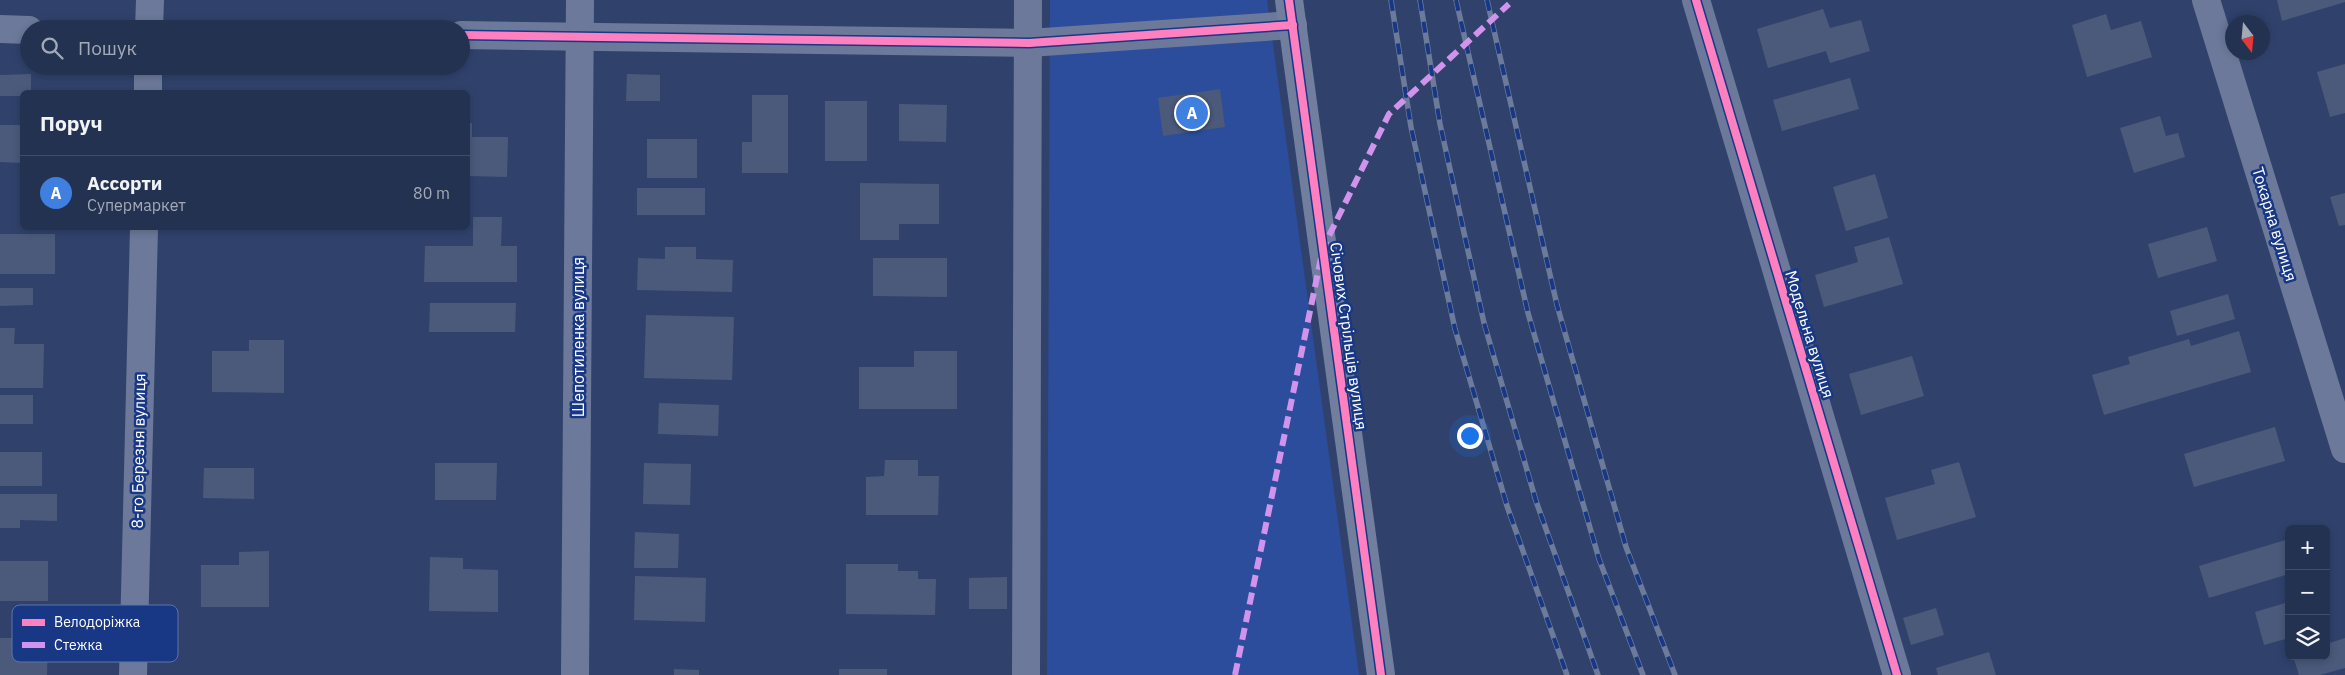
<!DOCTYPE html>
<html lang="uk">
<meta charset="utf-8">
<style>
body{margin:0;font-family:"IBM Plex Sans",sans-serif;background:#303e5b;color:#f1f3f6}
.controls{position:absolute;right:15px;bottom:15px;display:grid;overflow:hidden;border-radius:8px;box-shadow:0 2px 8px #0003}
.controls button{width:45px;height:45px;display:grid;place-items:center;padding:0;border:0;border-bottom:1px solid #414d68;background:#243251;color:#f1f3f6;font:25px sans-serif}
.compass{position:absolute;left:2225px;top:15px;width:45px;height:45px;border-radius:50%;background:#243251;box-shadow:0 2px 8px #0003;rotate:164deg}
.you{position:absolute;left:1469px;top:435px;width:18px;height:18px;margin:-12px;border:4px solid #fff;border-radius:50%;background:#1a73e8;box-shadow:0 0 0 8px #1a73e833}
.badge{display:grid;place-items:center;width:32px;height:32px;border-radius:50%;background:#8abfa5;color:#fff;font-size:16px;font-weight:700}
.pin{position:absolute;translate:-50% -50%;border:2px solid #fff;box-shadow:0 1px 5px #0006}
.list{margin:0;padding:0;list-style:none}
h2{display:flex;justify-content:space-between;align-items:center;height:65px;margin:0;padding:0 20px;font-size:21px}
h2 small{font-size:16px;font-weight:400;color:#a3aab7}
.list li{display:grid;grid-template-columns:32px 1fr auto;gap:15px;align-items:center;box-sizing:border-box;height:75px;padding:0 20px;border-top:1px solid #414d68}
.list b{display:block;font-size:19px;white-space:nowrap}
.list p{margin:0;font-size:16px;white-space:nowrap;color:#a3aab7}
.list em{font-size:16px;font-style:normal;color:#a3aab7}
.icon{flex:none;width:28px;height:28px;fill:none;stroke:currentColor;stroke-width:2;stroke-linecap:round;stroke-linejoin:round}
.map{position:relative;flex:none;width:2345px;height:675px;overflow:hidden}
.search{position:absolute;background:#243251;box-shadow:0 2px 8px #0003;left:20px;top:20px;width:450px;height:55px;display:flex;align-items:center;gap:12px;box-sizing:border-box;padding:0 18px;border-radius:28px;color:#a3aab7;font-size:19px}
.panel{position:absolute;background:#243251;box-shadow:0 2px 8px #0003;left:20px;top:90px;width:450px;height:140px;border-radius:8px}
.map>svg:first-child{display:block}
.green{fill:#2b4d9c}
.building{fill:#4b5a7b}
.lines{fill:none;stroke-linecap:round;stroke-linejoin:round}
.street{stroke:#6c799a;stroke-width:28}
.secondary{stroke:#727e9e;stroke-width:28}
.rail-casing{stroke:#6d7b9a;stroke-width:5.5}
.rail{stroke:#183885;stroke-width:4;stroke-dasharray:11;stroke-linecap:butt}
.quiet{stroke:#d193ec;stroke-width:6;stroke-dasharray:12 6;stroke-linecap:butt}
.cycleway-casing{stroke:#183885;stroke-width:11}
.cycleway{stroke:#ff80c0;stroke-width:8}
.labels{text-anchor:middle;stroke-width:5;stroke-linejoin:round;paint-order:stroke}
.street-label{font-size:16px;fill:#fff;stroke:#183885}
.key{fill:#183885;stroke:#5d74aa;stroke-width:1}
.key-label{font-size:14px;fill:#fff}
</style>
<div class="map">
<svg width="2345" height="675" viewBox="0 0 2345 675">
<rect width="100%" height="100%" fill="#30426c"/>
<!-- green -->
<path class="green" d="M1050,0h217l92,675h-312z"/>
<!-- building -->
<g class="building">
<path d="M2277,0h68v2l-63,19z"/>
<path d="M1823,9l7,19 31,-8 9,31 -40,12 -4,-12 -58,17 -11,-39z"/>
<path d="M2106,14l5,16 30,-9 11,36 -65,20 -15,-52z"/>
<path d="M2345,64v49l-15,4 -13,-45z"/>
<path d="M31,74v18h-9v4h-22v-21z"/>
<path d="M627,74l33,1v26h-34z"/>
<path d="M1850,78l9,31 -77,22 -9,-31z"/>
<path d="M1220,89l5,38 -62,9 -5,-38z"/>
<path d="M752,95h36v78h-46v-31h10z"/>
<rect x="825" y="101" width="42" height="60"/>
<path d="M899,104l48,1 -1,37 -47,-1z"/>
<path d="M2160,116l6,20 12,-3 7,24 -51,16 -14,-45z"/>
<path d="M468,123h4v14h36l-1,40 -39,-1z"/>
<path d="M0,125h22v38l-22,-1z"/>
<rect x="647" y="139" width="50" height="39"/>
<path d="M1875,174l13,44 -42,13 -13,-44z"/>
<path d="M860,183l79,1v40h-40v16h-39z"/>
<rect x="637" y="188" width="68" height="27"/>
<path d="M2345,193v32l-6,1 -9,-29z"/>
<path d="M473,217h29l-1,29h16v36h-93l1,-36h48z"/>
<path d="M2207,227l10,34 -59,17 -10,-34z"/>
<rect x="248" y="228" width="49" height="2"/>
<rect x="0" y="234" width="55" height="40"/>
<path d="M1889,237l14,47 -79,23 -9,-32 43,-13 -4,-15z"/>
<path d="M665,247h31v12l37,1 -1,32 -95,-2 1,-32 27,1z"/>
<path d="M873,258h74v39l-74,-1z"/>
<path d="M0,288h33v17l-33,1z"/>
<path d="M2228,294l7,25 -58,17 -7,-25z"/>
<path d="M430,303h86l-1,29h-86z"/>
<path d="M646,315l88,2 -2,63 -88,-2z"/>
<path d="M0,328h15l-1,16h30l-1,44h-43z"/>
<path d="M2239,331l12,41 -147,43 -12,-40 38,-11 -2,-7 61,-18 2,7z"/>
<path d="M249,340h35v53l-72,-1v-41h37z"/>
<path d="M914,351h43v58h-98v-42h55z"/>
<path d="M1912,356l12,40 -63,19 -12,-41z"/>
<rect x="0" y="395" width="33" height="29"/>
<path d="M659,403l60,2 -1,31 -60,-2z"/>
<path d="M2275,427l10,34 -91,26 -10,-33z"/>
<rect x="0" y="452" width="42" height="34"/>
<path d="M885,460h33v16h21l-1,39h-72v-38l18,-1z"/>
<path d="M1959,462l17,55 -79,23 -12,-42 50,-14 -4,-14z"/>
<path d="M435,463h62l-1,37h-61z"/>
<path d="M644,463l47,1 -1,41 -47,-1z"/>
<path d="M204,468h50v31l-51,-1z"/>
<path d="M0,494h57v27l-37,-1v8h-20z"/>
<path d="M635,532l44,2 -1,34h-44z"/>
<path d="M2289,539v35l-80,24 -10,-32z"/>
<path d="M269,551v56h-68v-42h38v-13z"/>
<path d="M430,557l33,1v11l35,1v42l-69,-1z"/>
<rect x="0" y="561" width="48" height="40"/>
<path d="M846,564h52v7h20v8h18l-1,36 -89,-1z"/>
<path d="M635,576l71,2 -1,44 -71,-2z"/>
<path d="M1007,577v32h-38v-31z"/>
<path d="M2289,602v36l-25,7 -9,-33z"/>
<path d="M1936,608l8,27 -33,10 -8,-27z"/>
<path d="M0,638h48l-1,37h-47z"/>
<path d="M2345,638v30l-25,7h-21l-6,-19h33v-12z"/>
<path d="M1989,652l7,23h-58l-2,-7z"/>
<path d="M674,669l25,1v5h-25z"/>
<rect x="839" y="669" width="48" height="6"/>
</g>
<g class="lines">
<!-- street -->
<g class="street">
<path d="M1696,0l201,675"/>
<path d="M2206,0l139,449"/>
<path d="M0,29l29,1"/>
<path d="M149,29l1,-29"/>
<path d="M461,35l568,8 264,-18"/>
<path d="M148,92v-26"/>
<path d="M133,675l11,-447"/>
<path d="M575,675l5,-675"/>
<path d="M1026,675l2,-675"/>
</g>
<!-- secondary -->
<path class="secondary" d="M1289,0l92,675"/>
<defs>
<g id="rail">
<path d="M1391,0l20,127 44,202 52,177 60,169"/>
<path d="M1420,0l20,124 44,199 52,178 62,174"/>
<path d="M1456,0l72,313 71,246 44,116"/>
<path d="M1487,0l70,305 69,242 49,128"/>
</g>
</defs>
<!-- rail casing -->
<use href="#rail" class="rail-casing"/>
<!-- rail -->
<use href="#rail" class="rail"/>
<!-- quiet -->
<path class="quiet" d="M1235,675l88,-427 66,-134 120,-110"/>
<defs>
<g id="cycleway">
<path d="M1289,0l92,675"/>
<path d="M1696,0l201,675"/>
<path d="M461,35l568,8 264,-18"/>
</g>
</defs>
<!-- cycleway casing -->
<use href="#cycleway" class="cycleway-casing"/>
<!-- cycleway -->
<use href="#cycleway" class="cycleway"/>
</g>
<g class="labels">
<!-- street labels -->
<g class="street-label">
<text transform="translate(2275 224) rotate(73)" y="6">Токарна вулиця</text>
<text transform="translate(1810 334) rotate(73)" y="6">Модельна вулиця</text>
<text transform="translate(1349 336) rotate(82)" y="6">Січових Стрільців вулиця</text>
<text transform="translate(578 337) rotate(-90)" y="6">Шепотиленка вулиця</text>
<text transform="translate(138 451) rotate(-89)" y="6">8-го Березня вулиця</text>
</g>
</g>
<!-- legend -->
<rect x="12" y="605" width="166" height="57" rx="8" class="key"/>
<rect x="22" y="619" width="23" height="7" fill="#ff80c0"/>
<rect x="22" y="642" width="23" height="6" fill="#d193ec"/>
<g class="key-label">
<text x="54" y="627">Велодоріжка</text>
<text x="54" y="650">Стежка</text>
</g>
</svg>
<div class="controls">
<button>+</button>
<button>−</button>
<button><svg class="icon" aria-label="layers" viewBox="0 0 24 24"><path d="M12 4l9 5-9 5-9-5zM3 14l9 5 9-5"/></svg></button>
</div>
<svg class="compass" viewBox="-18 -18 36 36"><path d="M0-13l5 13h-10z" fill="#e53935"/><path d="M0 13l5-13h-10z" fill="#a3aab7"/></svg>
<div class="you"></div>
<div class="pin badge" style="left:1192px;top:113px;background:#3f7fe0">A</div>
<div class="search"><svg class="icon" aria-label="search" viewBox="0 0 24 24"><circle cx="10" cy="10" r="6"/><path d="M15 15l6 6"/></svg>Пошук</div>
<section class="panel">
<h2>Поруч<small></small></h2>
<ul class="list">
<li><span class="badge" style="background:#3f7fe0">A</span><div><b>Ассорти</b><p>Супермаркет</p></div><em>80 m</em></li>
</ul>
</section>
</div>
